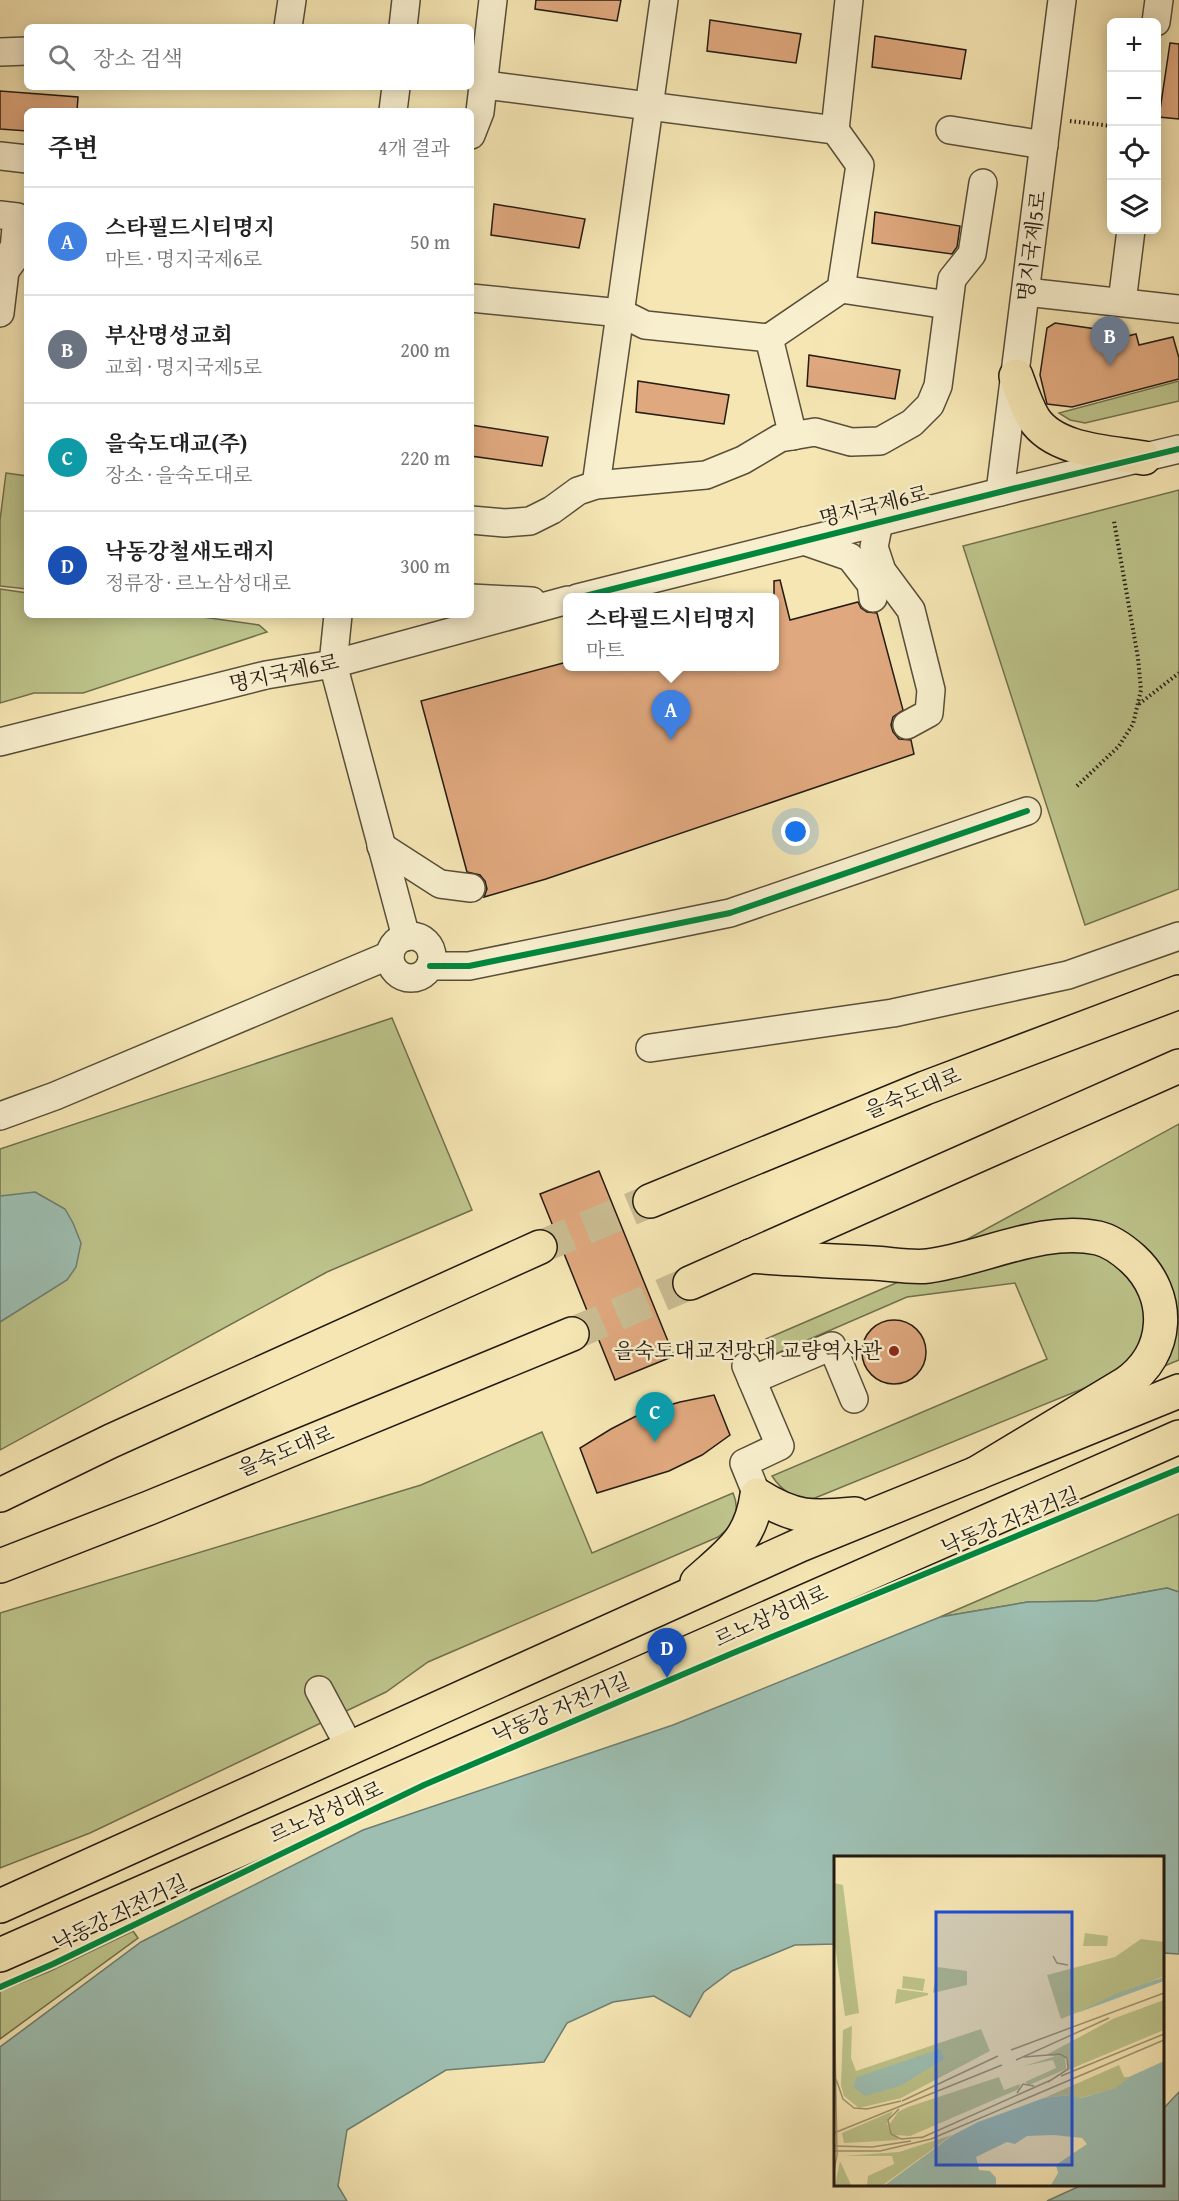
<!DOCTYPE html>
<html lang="ko">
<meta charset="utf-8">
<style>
body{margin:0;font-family:"Gentium Book Plus","Noto Serif KR",serif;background:#f6f6f6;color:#222}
.controls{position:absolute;right:18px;top:18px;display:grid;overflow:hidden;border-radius:9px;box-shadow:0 3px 15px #0003}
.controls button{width:54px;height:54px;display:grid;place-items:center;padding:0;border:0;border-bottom:2px solid #e0e0e0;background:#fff;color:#222;font:30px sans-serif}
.you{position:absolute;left:796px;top:832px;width:21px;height:21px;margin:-15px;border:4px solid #fff;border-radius:50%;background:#1a73e8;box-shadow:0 0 0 9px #1a73e833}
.badge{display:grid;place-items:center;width:39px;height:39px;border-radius:50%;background:#8f2418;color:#fff;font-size:20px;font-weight:700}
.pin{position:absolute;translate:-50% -50px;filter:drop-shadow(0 2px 3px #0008)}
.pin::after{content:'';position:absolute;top:32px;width:21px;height:18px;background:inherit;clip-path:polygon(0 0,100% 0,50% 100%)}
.popup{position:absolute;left:563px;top:593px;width:216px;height:78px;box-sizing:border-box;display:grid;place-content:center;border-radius:9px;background:#fff;filter:drop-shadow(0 2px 4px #0005);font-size:20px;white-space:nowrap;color:#767676}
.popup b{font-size:22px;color:#222}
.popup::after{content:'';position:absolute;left:50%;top:100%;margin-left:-12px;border:12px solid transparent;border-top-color:#fff}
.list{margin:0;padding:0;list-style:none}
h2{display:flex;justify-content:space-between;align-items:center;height:78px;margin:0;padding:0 24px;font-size:26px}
h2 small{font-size:20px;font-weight:400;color:#767676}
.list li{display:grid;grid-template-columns:39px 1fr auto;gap:18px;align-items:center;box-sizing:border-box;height:108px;padding:0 24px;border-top:2px solid #e0e0e0}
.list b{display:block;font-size:22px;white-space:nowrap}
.list p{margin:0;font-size:20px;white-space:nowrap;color:#767676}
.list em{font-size:20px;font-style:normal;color:#767676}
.icon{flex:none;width:33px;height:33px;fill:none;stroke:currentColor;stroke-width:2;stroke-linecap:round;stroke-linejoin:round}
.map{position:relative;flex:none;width:1179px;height:2201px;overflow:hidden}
.search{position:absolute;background:#fff;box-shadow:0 3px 15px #0003;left:24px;top:24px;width:450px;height:66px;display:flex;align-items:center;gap:15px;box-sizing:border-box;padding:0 21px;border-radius:9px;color:#767676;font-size:22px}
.panel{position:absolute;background:#fff;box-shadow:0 3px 15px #0003;left:24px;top:108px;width:450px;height:510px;border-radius:9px}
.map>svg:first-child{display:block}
.green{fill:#bdc48b;stroke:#70704e;stroke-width:1.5}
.water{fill:#9dbeb1;stroke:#6d7d71;stroke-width:1.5}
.building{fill:#e0a87e;stroke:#241b12;stroke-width:1.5}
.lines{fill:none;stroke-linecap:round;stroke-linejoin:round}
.highway-tunnel{stroke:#cbbd93;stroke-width:33;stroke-dasharray:33 16;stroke-linecap:butt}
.minor-casing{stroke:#584e3a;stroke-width:30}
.major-casing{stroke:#241b12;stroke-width:36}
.highway-casing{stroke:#241b12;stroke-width:36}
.path{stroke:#241b12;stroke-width:4;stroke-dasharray:1.5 3;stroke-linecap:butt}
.minor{stroke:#f8efce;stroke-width:27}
.major{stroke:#f5e6b3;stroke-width:33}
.highway{stroke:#f5e6b3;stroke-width:33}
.cycleway-casing{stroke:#f8efce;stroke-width:10}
.cycleway{stroke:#00873e;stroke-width:6}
.poi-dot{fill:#8f2418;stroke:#f8efce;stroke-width:2}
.labels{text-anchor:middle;stroke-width:5;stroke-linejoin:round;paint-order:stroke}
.street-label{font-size:21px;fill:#241b12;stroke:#f8efce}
.poi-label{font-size:21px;fill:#241b12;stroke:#f8efce;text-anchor:end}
.inset-road{fill:none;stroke:#a19573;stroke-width:1.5}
.view{fill:#1d4ed8;fill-opacity:0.15;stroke:#1d4ed8;stroke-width:3}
.inset-edge{fill:none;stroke:#241b12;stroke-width:3}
</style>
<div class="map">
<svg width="1179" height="2201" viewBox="0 0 1179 2201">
<rect width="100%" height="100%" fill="#f5e6b3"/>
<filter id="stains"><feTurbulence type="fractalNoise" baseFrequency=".00333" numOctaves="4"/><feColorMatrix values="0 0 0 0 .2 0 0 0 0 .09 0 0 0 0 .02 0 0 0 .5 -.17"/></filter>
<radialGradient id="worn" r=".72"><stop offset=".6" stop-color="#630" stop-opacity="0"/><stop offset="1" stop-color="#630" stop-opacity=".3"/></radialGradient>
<!-- green -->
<g class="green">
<path d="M1179,381v20l-94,22 -15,-3 -11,-7z"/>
<path d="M6,473l21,3v113l-27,-3v-66z"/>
<path d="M1179,490v399l-94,36 -122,-379z"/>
<path d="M0,589l27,4v22h161l71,10 8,7 -184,61h-49l-34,10z"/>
<path d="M392,1018l80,192 -145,62 -327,178v-301z"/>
<path d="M1179,1124v236l-31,13 10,-16 -27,-110 -176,-1z"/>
<path d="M1093,1245l57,52 -11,61 -47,27 -277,113c-19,3 -33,-7 -43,-22l275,-117 -32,-76 -108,14 -134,58 -7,-16 130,-56 56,-16z"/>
<path d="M542,1432l50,121 141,-60c8,18 0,33 -15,44l-290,125 -42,30 -296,141 -90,35v-255l421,-128z"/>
<path d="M1179,1514v78l-12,-4 -71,13 -68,1 -88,15z"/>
<path d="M133,1931l5,7 -138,101v-48l48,-19z"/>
</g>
<!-- water -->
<g class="water">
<path d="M35,1192l30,17 8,14 8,20 -5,24 -9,13 -67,42v-126z"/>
<path d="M1167,1588l12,4v362l-16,-1 -1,-95h-326l-1,86 -40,1 -63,26 -28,21 -14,25 -36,-21 -41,6 -46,21 -23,39 -98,8 -99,60 -9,56 9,15h-347v-154l141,-105 222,-112 310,-105 267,-108 88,-15 68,-1z"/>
<path d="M1179,2092v109h-132l35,-16 80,-1 1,-75z"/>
</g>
<!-- building -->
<g class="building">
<path d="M536,0h85l-4,21 -82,-12z"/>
<path d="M710,20l91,14 -5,29 -89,-12z"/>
<path d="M875,36l91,14 -5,29 -89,-12z"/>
<path d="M1170,43l9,1v75l-20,-2z"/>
<path d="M0,91l78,6 -1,14h-50v20l-27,-2z"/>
<path d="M494,204l91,15 -6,29 -88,-13z"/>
<path d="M875,212l85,14 -3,21 -5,7 -80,-11z"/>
<path d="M1055,323l55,8 1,9 25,-6 3,11 34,-8 6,21v21l-107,28 -25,-3 -7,-29 7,-47z"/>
<path d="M809,355l91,15 -5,29 -88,-13z"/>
<path d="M638,381l91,14 -5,29 -88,-12z"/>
<path d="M471,425l77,12 -6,29 -71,-10z"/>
<path d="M780,580l10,40 68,-18 3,6 6,4 10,1 26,97 -10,7 -2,8 2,7 6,7 12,1 3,14 -368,125 -62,18 3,-8 -2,-8 -5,-6 -13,-3 -46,-171 146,-39v4h207v-85z"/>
<path d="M599,1171l75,185 -59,24 -75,-186z"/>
<circle cx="894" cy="1352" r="32"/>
<path d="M714,1395l16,40 -28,20 -33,16 -72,22 -17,-45 31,-19 31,-16 38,-11z"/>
</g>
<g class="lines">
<!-- highway-tunnel -->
<g class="highway-tunnel">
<path d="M540,1247l110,-46"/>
<path d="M572,1334l118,-51"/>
</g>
<defs>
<g id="minor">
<path d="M1156,22l3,-22"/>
<path d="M288,27l4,-27"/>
<path d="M403,27l3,-27"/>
<path d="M0,52l27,-1"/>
<path d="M485,85l350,45"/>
<path d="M393,111l3,-24"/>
<path d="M950,130l94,15"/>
<path d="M471,135l9,-23 13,-112"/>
<path d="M0,156l27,3"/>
<path d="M0,215l17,2 -4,43 -8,11"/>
<path d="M0,257l5,14 -5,42"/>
<path d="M841,289l107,16"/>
<path d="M1026,292l153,17"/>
<path d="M471,298l150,15 24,12 124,13 72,-49 19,-124 -25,-35 14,-130"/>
<path d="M1122,302l9,-72"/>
<path d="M769,338l24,98"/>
<path d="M596,485l68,-485"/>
<path d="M1000,492l62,-492"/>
<path d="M471,520l34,3 25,-2 22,-11 26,-19 18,-6 110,-10 37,-15 37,-22 35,-6 36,10 29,-1 32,-18 18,-18 8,-19 14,-107 20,-25 11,-71"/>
<path d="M879,522l-5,25 8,24 29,39 20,80 -2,23 -22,12"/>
<path d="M804,541l46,16 21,27 2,14"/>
<path d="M471,598l61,3"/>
<path d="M577,598l439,-110 163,-39"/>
<path d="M338,615l-5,49 73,273"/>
<path d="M0,742l266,-67 67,-11 235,-64"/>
<path d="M381,846l59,38 31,4"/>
<circle cx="411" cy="957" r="21"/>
<path d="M430,966h39l261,-53 297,-102"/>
<path d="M650,1048l243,-35 175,-38 111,-39"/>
<path d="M0,1116l55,-20 335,-141"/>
<path d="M746,1366l34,80 -36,17 13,32"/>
<path d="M752,1380l80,-34 22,53"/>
<path d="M319,1690l31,58"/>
</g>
<g id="major">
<path d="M1016,376c5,14 10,30 18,43 21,32 75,33 110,39"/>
<path d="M697,1582c32,-29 54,-42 60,-87 38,24 55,23 98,19"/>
<path d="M0,1906l800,-361 379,-154"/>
<path d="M0,1955l1179,-518"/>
</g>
<g id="highway">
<path d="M650,1201l275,-113 254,-96"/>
<path d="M750,1256c41,3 82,5 123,7 18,1 38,5 55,3 55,-7 114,-40 170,-28 13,3 25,12 35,21 39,36 37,94 -8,125l-148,89"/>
<path d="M690,1283l489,-217"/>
<path d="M0,1495l111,-54 429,-194"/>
<path d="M0,1566l149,-58 423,-174"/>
</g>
</defs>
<!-- minor casing -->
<use href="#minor" class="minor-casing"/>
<!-- major casing -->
<use href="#major" class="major-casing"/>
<!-- highway casing -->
<use href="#highway" class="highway-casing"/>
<!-- path -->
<g class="path">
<path d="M1070,121l42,5"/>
<path d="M1139,704l40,-31"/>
<path d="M1077,786l42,-40 14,-22 8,-34 -3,-32 -24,-137"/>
</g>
<!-- minor -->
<use href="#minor" class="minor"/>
<!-- major -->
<use href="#major" class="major"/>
<!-- highway -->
<use href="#highway" class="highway"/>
<defs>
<g id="cycleway">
<path d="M577,598l439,-110 163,-39"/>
<path d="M430,966h39l261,-53 297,-102"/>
<path d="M0,1987l53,-23 371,-179 309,-132 446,-184"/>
</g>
</defs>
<!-- cycleway casing -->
<use href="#cycleway" class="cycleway-casing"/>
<!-- cycleway -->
<use href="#cycleway" class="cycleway"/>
</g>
<!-- markers -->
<circle class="poi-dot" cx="894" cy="1351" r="6"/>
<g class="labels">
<!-- street labels -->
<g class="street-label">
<text transform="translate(1032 246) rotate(-83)" y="7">명지국제5로</text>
<text transform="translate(874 506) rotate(-14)" y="7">명지국제6로</text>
<text transform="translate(284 673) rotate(-12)" y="7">명지국제6로</text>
<text transform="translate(913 1093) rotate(-22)" y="7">을숙도대로</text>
<text transform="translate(286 1451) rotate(-22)" y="7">을숙도대로</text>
<text transform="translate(1010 1521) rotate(-22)" y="7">낙동강 자전거길</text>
<text transform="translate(771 1616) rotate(-24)" y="7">르노삼성대로</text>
<text transform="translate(561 1708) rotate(-23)" y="7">낙동강 자전거길</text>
<text transform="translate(326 1812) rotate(-24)" y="7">르노삼성대로</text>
<text transform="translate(120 1913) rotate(-26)" y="7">낙동강 자전거길</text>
</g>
<!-- poi labels -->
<g class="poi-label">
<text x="882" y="1358">을숙도대교전망대 교량역사관</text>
</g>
</g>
<!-- overview -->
<g transform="translate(834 1856)">
<rect width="330" height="330" fill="#f5e6b3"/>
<path d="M0,27l9,2 16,128 -14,3 -10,-70zM251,77l23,3 -1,10h-24zM307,83l23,3v34l-103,43 -14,-44 68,-18zM103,111l30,4v14l-34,8zM69,120l22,3 -2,12 -21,-3zM63,133l31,4v2l-33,9zM330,144v30l-96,40v-12l-22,-3 69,-37zM18,170l-1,32 5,13 125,-42 9,22 -89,47 -42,10 -15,-12 -3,-11 2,-55zM225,199l6,2 1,12 -37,16 -4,-3 31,-14 -3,-8 -29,6zM285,209l5,12h5l-12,11 -37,10 -10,-3 -26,3zM165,221l5,13 16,-6 -1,5 -109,47 -16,-1 -5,-10 9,-13 10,-5zM59,255l-6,13 12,16 -55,3 -2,-10zM118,279l-69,50h-16l1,-9 26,-12 -2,-8h-48l55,-4zM6,305l11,24h-16z" fill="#bdc48b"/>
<path d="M330,121v4l-90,33 44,-21zM106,193l4,10 -44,27 -35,10 -12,-9 4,-10zM330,205v124h-113l7,-12 -2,-8 31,-21 -5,-6 -28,-3 -27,1 -12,8 -8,-2 -31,15 3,13 11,1 6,7v7h-111l68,-50 25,-13 66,-24 26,-3 11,3 35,-10 13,-11z" fill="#9dbeb1"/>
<path class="inset-road" d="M219,100l4,7 11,2M0,132l3,167 -3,16M177,194l153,-57M190,201l36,-3 7,4 1,11 -20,13M182,204l93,-42M227,220l103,-42M2,223l7,20 11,9 13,1 34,-8M183,237l6,-9 11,2M68,245l96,-45M65,253l-11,11 3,14 10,5 23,-2M0,277l168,-68M87,282l130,-58M0,290l38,1 39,-6M0,295h46l51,-12 233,-99"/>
<path class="view" d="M102,56h136v253h-136z"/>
<rect width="330" height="330" class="inset-edge"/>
</g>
<rect width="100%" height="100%" filter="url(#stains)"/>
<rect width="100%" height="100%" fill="url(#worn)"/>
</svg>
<div class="controls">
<button>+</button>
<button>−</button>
<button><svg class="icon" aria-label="locate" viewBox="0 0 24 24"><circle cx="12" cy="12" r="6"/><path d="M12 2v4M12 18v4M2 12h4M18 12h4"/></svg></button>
<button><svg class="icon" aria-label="layers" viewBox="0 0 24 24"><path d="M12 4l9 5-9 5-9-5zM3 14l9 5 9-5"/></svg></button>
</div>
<div class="you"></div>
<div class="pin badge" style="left:671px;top:740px;background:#3f7fe0">A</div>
<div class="popup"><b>스타필드시티명지</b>마트</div>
<div class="pin badge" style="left:1110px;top:366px;background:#6b7280">B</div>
<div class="pin badge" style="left:655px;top:1442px;background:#0f9aa8">C</div>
<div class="pin badge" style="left:667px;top:1678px;background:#1a4fb4">D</div>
<div class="search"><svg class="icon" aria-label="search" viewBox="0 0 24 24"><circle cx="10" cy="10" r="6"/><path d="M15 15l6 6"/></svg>장소 검색</div>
<section class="panel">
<h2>주변<small>4개 결과</small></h2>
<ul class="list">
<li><span class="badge" style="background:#3f7fe0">A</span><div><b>스타필드시티명지</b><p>마트 · 명지국제6로</p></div><em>50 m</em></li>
<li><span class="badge" style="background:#6b7280">B</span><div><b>부산명성교회</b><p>교회 · 명지국제5로</p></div><em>200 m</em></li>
<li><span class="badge" style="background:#0f9aa8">C</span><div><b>을숙도대교(주)</b><p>장소 · 을숙도대로</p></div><em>220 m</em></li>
<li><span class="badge" style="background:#1a4fb4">D</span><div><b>낙동강철새도래지</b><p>정류장 · 르노삼성대로</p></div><em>300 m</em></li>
</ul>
</section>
</div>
